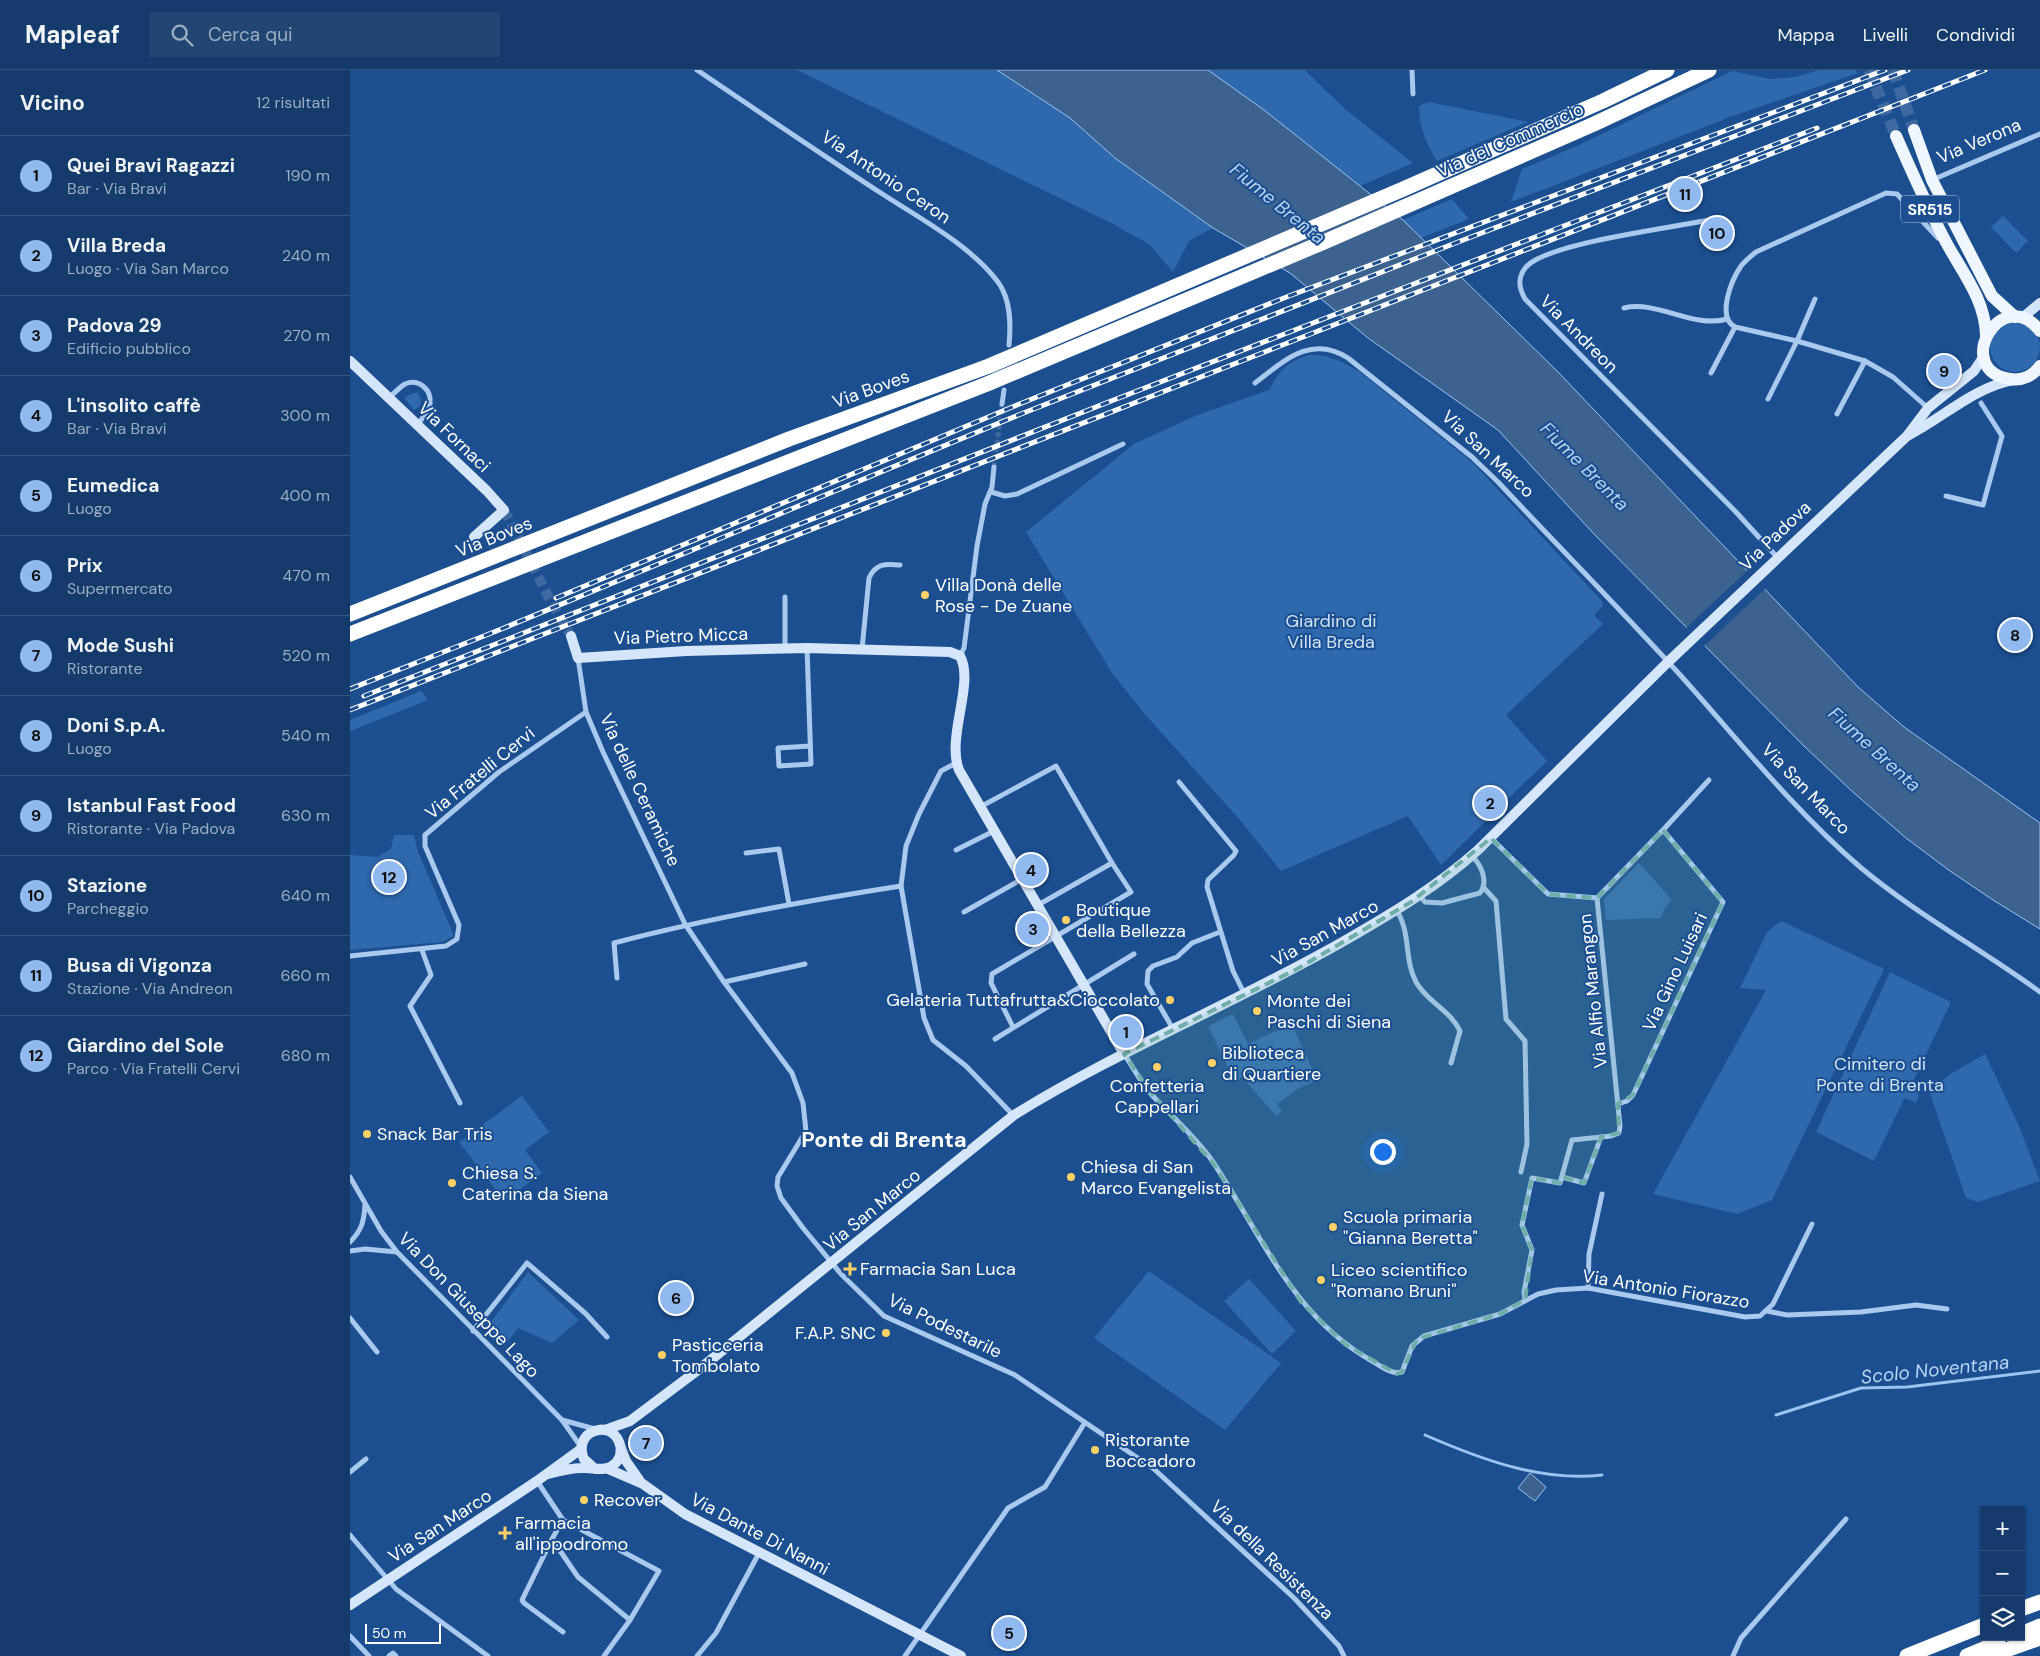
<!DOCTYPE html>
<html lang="it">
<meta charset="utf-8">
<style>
body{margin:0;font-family:"DM Sans",sans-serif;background:#214673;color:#f1f3f6}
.controls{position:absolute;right:15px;bottom:15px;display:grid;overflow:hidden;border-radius:0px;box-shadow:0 1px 4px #0004}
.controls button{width:45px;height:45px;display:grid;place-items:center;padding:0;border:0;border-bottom:1px solid #33557e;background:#143b6b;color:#f1f3f6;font:25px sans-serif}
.scale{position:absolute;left:15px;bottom:12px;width:76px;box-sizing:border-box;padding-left:5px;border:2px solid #fff;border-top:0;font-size:14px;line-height:18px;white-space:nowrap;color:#fff;-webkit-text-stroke:4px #1b4f8f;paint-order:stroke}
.you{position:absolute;left:1032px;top:1081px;width:18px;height:18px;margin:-12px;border:4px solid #fff;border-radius:50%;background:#1a73e8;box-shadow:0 0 0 8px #1a73e833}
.badge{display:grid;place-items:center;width:32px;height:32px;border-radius:50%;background:#90b9f0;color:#111;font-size:16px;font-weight:700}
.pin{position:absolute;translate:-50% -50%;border:2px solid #fff;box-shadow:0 1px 5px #0006}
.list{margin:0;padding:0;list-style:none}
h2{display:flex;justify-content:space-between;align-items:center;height:65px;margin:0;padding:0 20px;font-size:21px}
h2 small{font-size:16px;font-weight:400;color:#9dadc1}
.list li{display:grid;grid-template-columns:32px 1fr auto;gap:15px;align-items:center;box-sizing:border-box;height:80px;padding:0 20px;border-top:1px solid #33557e}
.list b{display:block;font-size:19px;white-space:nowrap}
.list p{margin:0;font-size:16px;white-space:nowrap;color:#9dadc1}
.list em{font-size:16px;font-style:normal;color:#9dadc1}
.icon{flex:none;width:28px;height:28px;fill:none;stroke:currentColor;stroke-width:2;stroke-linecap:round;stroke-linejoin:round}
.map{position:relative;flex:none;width:1690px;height:1586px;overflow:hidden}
header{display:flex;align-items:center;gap:30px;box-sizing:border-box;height:70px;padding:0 25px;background:#143b6b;border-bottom:1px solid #33557e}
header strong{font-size:24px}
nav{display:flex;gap:28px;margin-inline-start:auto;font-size:18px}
.search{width:350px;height:45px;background:#214673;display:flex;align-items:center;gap:12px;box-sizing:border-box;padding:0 18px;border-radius:0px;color:#9dadc1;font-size:19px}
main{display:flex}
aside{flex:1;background:#143b6b}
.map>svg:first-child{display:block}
.green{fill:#2e69ad}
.water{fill:#3c6290;stroke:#9cc4f0}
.pier{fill:#1b4f8f}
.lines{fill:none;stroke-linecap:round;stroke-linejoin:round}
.stream{stroke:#9cc4f0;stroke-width:3}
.street-tunnel{stroke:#3d69a0;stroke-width:5;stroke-dasharray:5 2.5;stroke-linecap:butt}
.secondary-tunnel{stroke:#3d69a0;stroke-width:10;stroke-dasharray:10 5;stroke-linecap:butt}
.primary-tunnel{stroke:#3d69a0;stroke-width:12;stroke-dasharray:12 6;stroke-linecap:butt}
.street{stroke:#a9c9ee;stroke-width:5}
.secondary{stroke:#d6e6fa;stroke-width:10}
.primary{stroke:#f0f6ff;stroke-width:12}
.highway{stroke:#fff;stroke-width:15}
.rail-casing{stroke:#fff;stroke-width:5}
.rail{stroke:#1b4f8f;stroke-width:3;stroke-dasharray:9;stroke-linecap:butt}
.marked{fill:#6fada8;fill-opacity:0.2;stroke:#6fada8;stroke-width:4;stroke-dasharray:10 6;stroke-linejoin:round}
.poi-dot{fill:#ffd166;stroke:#1b4f8f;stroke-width:2}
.labels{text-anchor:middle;stroke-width:4;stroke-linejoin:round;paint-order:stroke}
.shield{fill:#1b4f8f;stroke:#bbcadd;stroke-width:1}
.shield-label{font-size:16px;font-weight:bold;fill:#fff}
.street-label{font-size:18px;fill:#fff;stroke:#1b4f8f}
.poi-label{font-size:18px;fill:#fff;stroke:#1b4f8f;text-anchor:start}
.park-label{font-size:18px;fill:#cfe3fa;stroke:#1b4f8f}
.water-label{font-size:19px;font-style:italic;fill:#b5d3f5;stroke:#1b4f8f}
.district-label{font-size:22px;font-weight:bold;fill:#fff;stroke:#1b4f8f}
</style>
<header>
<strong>Mapleaf</strong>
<div class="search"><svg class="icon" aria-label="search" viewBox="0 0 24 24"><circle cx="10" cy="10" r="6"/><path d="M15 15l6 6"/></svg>Cerca qui</div>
<nav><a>Mappa</a><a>Livelli</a><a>Condividi</a></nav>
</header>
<main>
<aside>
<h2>Vicino<small>12 risultati</small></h2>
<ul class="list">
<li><span class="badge">1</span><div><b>Quei Bravi Ragazzi</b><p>Bar · Via Bravi</p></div><em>190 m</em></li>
<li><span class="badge">2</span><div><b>Villa Breda</b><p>Luogo · Via San Marco</p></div><em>240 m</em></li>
<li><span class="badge">3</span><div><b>Padova 29</b><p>Edificio pubblico</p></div><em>270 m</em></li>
<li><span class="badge">4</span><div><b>L'insolito caffè</b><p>Bar · Via Bravi</p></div><em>300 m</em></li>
<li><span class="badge">5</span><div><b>Eumedica</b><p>Luogo</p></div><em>400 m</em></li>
<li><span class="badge">6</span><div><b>Prix</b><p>Supermercato</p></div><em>470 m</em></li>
<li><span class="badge">7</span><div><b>Mode Sushi</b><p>Ristorante</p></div><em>520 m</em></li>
<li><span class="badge">8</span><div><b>Doni S.p.A.</b><p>Luogo</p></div><em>540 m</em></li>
<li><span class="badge">9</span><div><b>Istanbul Fast Food</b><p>Ristorante · Via Padova</p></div><em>630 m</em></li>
<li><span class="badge">10</span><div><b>Stazione</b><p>Parcheggio</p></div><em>640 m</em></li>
<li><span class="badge">11</span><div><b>Busa di Vigonza</b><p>Stazione · Via Andreon</p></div><em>660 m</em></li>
<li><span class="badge">12</span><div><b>Giardino del Sole</b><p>Parco · Via Fratelli Cervi</p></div><em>680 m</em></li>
</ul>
</aside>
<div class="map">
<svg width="1690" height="1586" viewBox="0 0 1690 1586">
<rect width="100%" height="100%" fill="#1b4f8f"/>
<!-- green -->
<g class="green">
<path d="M447,0h200l73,48 45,40 98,70 -24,13 -16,31 -24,-28 -40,-22z"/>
<path d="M858,0h97l40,39 68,54 -53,23 -96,-76z"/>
<path d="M1469,0h36l3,3 -125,43 -222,86 11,-33 55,-23 155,-75 38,8 26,-2z"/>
<path d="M1079,32l99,20 -91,39c-11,-18 -18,-33 -18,-55z"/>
<path d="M1102,129l17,20 -48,19 -18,-18z"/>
<path d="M1653,146l25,25 -12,12 -25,-26z"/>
<circle cx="1665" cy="277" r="25"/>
<path d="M958,285c21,-1 35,7 52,17l113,91 129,138 1,5 -9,9 9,9 -97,91 41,46 -106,104 -33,-49 -127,55 -41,-51 -98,-109 -30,-38 -86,-141 108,-88 61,-28 74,-26c11,-20 17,-27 39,-35z"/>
<path d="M63,323h5l3,8 -1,5 -6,4 -10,-12z"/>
<path d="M71,621l7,9 -78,31v-11z"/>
<path d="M44,765h20l3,14 37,87 -11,6 -93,8v-95l28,2 13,-8z"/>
<path d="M1289,793l33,37 -8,9 -3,9 -55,2 -2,-21z"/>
<path d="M1431,851l103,48 -112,231 -35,14 -84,-20 113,-204 -26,-2 27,-56z"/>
<path d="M1540,902l61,30 -37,77 5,17 -3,7 -11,-5 -2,3 -29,60 -58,-29z"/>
<path d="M883,944l15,30 44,-20 25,56 -18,8 -22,16 5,8 -6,4 -34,-39 -7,5 -27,-56z"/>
<path d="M1635,984l34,72 21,55 -62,21 -12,-4 -37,-107 21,-17z"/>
<path d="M172,1026l27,36 -24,18 17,23 -38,28 -45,-59z"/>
<path d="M799,1201l132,92 -56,67 -131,-92z"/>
<path d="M178,1202l51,48 -27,23 -34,-15 -12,16 -19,-17z"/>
<path d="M899,1209l47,52 -24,23 -48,-53z"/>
</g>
<!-- water -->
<g class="water">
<path d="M647,0h211l56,40 139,110 155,152 300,315 46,40 136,96v106l-47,-29 -43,-29 -44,-33 -52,-45 -49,-46 -211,-213 -96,-104 -130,-92 -78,-65 -77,-45 -98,-70 -45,-40z"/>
<path d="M1180,1403l16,14 -11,14 -17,-13z"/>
</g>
<!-- pier -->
<path class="pier" d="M1398,500l18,18 -63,59 -18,-18z"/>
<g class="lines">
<!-- stream -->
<g class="stream">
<path d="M1426,1345l85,-27 46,-1 133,-16"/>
<path d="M1075,1365c55,24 116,47 177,40"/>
</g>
<!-- street-tunnel -->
<path class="street-tunnel" d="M644,397l8,-63"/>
<!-- secondary-tunnel -->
<path class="secondary-tunnel" d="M154,440l45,88 22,38"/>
<!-- primary-tunnel -->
<g class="primary-tunnel">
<path d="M1519,0l27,66"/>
<path d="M1543,0l21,60"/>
</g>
<!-- street -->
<g class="street">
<path d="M347,0c62,42 124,84 187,125 37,24 87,51 114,87 13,18 13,42 11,63"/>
<path d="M1062,0l1,24"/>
<path d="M1582,110l108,-46"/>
<path d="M1369,148c-38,9 -171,24 -193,49 -9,11 -7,21 -1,32l210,212 42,46"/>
<path d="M1274,238c34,-8 69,21 103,11"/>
<path d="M1361,303l24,-46"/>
<path d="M905,313c29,-22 56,-49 93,-25l124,99 26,25c61,65 124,129 184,195 58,65 112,133 178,190 56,47 121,82 180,125"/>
<path d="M40,327c4,-4 10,-10 15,-13 14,-6 27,6 25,20 -1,8 -8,14 -12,20"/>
<path d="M1418,329l29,-58 18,-42"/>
<path d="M652,334l2,-14"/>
<path d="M1578,338l-35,-31 -28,-16 -68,-20 -62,-14c-19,-10 -3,-48 6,-61 4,-5 10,-10 15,-14l130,-59 11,1 41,44"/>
<path d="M1487,344l28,-53"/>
<path d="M641,422l14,4 12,-2 106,-50"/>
<path d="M1596,426l37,9 19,-69 -21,-33"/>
<path d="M435,527v51"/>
<path d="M457,578l4,116 -32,2 -1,-18 32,-2"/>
<path d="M512,579l7,-71c7,-15 16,-14 31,-13"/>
<path d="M610,586l4,-8 13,-102 8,-42 7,-17 2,-20"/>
<path d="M228,588l8,54 17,40 82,172 39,58 68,91 11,30 3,28 -28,46 -1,9 4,12 22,30 38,46 43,42 131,59 139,94 140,129 45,48 5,10"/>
<path d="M606,693l-15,8 -22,43 -13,32 -5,40 23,132 9,22 33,26 47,49"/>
<path d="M829,712l57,69 -2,4 -26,25 -1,7 26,84 12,24"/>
<path d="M630,737l76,-41 56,97 -74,42"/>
<path d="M1313,760l46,-50"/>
<path d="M1141,768l57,56 49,4 23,228 -1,7 -8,3 -39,4 -12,43 -28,-5 -10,47 10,25 -8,42 1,8"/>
<path d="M606,780l38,-19"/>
<path d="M396,783l33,-4 10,55"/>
<path d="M1134,818l12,13 10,118 19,22 2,103 -6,28"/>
<path d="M1070,826l5,6 17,1 38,-10c9,-12 1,-28 -8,-37"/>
<path d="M1247,828l66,-68 60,72 -90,193 -6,6 -9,3"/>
<path d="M1047,841c14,22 7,49 19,71 10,19 35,29 44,49l-9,32"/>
<path d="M614,842l58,-33"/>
<path d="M72,880l9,25 -21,31 50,97"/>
<path d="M0,886l96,-10 11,-7 2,-14 -34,-79v-11l74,-63 87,-60"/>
<path d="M267,908l-3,-35c95,-25 190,-42 287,-57"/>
<path d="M374,912l81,-18"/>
<path d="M663,957l-22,-44 1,-9 139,-82 -19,-29"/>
<path d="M823,959l-26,-45 1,-13 5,-5 24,-9 15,-14 28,-11"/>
<path d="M645,969l139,-85"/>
<path d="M774,984c9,13 17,29 28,41 20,22 44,42 61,67 48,72 80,155 159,199 9,5 20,14 30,11l10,-26 12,-10 76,-22 38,-20 18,-4 32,-2 157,29 15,-1 13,-12 39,-80"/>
<path d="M0,1107l31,54 16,21 165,168 19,27"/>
<path d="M1212,1107l22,6 17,-46"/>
<path d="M0,1172c12,-12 14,-21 15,-37"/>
<path d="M0,1181l15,-2 32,3"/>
<path d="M1238,1218l1,-34 13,-60"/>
<path d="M1417,1241l20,4 74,-3 55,-7 31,4"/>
<path d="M0,1248l27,34"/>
<path d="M123,1261l54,-68 58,50 22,24"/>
<path d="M212,1350l33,9"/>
<path d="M0,1402l16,-13"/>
<path d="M187,1411l26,39 -11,19 26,38 52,43 -26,36"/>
<path d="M213,1450l96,51 -29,49"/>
<path d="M0,1465l46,54 92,67"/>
<path d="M202,1469l-30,61 2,3 39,29"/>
<path d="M0,1566l19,20"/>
<path d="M39,1586l4,-3 3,3"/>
<path d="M347,1586l19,-23 43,-80"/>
<path d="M555,1586l103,-148 37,-21 39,-63"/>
<path d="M1383,1586l8,-18 105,-119"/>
</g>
<!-- secondary -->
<g class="secondary">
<path d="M1672,248l18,-15"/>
<path d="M0,291l137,130 17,19 -30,27"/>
<path d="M1559,365c35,-18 64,-47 104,-55"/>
<path d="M221,566l7,22 108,-7 121,-3 143,4 10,4c15,27 -14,81 -1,114l165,284"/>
<path d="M255,1360l25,-9 72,-54 312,-252c108,-67 227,-114 337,-178 45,-26 88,-52 127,-87l190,-188 239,-226 21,-28 46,-37 10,-15"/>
<path d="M271,1378l5,13 14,20"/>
<path d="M258,1399l35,15 42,30 276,142"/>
<path d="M198,1404c11,-3 23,-6 34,-6 10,-1 21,4 30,-2 19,-13 4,-43 -17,-35 -13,4 -16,17 -11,28l11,10"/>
<path d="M0,1535l187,-124 44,-32"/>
</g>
<!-- primary -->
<g class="primary">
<path d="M1564,60l18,50 60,116 23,21"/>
<path d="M1546,66c16,36 32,73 51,108 16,29 38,56 39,91"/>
<path d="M1690,261c-38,-49 -89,39 -30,48 12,2 23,-3 30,-13"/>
</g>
<!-- highway -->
<g class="highway">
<path d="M0,544l439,-175 200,-73 412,-176 202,-89 64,-31"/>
<path d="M0,564l637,-250 337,-142 270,-118 115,-54"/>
<path d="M1671,1539l19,-7"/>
<path d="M1671,1564l19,-8"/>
<path d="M1557,1586l77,-31"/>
<path d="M1617,1586l31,-13"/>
<path d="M1639,1586l51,-18"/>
</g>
<defs>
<g id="rail">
<path d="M206,528l461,-193 272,-109 596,-226"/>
<path d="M0,619l149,-59 522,-216 437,-172 450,-172"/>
<path d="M14,626l742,-293 711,-275"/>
<path d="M0,640l1635,-640"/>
</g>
</defs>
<!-- rail casing -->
<use href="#rail" class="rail-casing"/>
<!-- rail -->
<use href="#rail" class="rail"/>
</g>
<!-- marked area -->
<path class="marked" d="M1313,760l60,72 -90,193 -15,9 1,29 -18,4 -17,46 -22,-6 -2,6 -28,-5 -10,47 10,25 -7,50 -25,14 -83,25 -15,33 -5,2 -51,-29 -45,-43 -88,-139 -62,-70 -27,-39 173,-85 114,-67 80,-64 57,56 49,4z"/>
<!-- markers -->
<g class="poi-dot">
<circle cx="575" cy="525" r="5"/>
<circle cx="716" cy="850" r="5"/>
<circle cx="820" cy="930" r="5"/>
<circle cx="907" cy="941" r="5"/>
<circle cx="862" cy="993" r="5"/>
<circle cx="807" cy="997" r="5"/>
<circle cx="17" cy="1064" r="5"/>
<circle cx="721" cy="1107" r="5"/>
<circle cx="102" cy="1113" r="5"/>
<circle cx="983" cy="1157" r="5"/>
<path d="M497.5 1191.5h5v5h5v5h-5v5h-5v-5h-5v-5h5z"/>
<circle cx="971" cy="1210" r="5"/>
<circle cx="536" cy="1263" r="5"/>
<circle cx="312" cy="1285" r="5"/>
<circle cx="745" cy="1380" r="5"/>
<circle cx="234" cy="1430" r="5"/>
<path d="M152.5 1455.5h5v5h5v5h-5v5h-5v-5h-5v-5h5z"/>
</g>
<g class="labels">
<!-- shield labels -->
<rect class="shield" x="1551" y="125.5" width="58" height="27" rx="4"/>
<g class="shield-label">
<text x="1580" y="145">SR515</text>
</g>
<!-- street labels -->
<g class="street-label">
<text transform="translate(1160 70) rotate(-24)" y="6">Via del Commercio</text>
<text transform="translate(1629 71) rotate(-23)" y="6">Via Verona</text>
<text transform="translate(536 107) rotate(34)" y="6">Via Antonio Ceron</text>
<text transform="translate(1229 264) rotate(45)" y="6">Via Andreon</text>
<text transform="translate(521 319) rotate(-20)" y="6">Via Boves</text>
<text transform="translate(104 367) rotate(44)" y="6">Via Fornaci</text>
<text transform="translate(1138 384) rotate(43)" y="6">Via San Marco</text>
<text transform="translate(1425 466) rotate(-44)" y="6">Via Padova</text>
<text transform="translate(144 467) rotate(-22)" y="6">Via Boves</text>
<text transform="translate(331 566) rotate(-2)" y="6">Via Pietro Micca</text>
<text transform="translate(130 703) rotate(-39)" y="6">Via Fratelli Cervi</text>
<text transform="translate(1456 719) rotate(46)" y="6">Via San Marco</text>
<text transform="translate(290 720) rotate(65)" y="6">Via delle Ceramiche</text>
<text transform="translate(975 863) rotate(-29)" y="6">Via San Marco</text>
<text transform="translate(1325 902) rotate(-65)" y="6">Via Gino Luisari</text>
<text transform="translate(1243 921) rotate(-96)" y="6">Via Alfio Marangon</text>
<text transform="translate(522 1140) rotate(-39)" y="6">Via San Marco</text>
<text transform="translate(1316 1219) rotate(9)" y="6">Via Antonio Fiorazzo</text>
<text transform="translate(119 1235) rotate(46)" y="6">Via Don Giuseppe Lago</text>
<text transform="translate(595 1256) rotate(26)" y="6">Via Podestarile</text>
<text transform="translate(90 1456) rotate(-33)" y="6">Via San Marco</text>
<text transform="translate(410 1464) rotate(28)" y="6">Via Dante Di Nanni</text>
<text transform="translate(922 1490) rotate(44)" y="6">Via della Resistenza</text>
</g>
<!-- poi labels -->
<g class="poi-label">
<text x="585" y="521">Villa Donà delle<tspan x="585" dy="21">Rose - De Zuane</tspan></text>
<text x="726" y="846">Boutique<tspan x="726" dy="21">della Bellezza</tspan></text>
<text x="810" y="936" text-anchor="end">Gelateria Tuttafrutta&amp;Cioccolato</text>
<text x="917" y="937">Monte dei<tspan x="917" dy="21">Paschi di Siena</tspan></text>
<text x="872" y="989">Biblioteca<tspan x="872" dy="21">di Quartiere</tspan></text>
<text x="807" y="1022" text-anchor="middle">Confetteria<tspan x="807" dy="21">Cappellari</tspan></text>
<text x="27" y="1070">Snack Bar Tris</text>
<text x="731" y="1103">Chiesa di San<tspan x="731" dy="21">Marco Evangelista</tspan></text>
<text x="112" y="1109">Chiesa S.<tspan x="112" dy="21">Caterina da Siena</tspan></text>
<text x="993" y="1153">Scuola primaria<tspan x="993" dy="21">"Gianna Beretta"</tspan></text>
<text x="510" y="1205">Farmacia San Luca</text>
<text x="981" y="1206">Liceo scientifico<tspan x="981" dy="21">"Romano Bruni"</tspan></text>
<text x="526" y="1269" text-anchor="end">F.A.P. SNC</text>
<text x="322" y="1281">Pasticceria<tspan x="322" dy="21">Tombolato</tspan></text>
<text x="755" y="1376">Ristorante<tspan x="755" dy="21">Boccadoro</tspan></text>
<text x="244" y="1436">Recover</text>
<text x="165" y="1459">Farmacia<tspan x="165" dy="21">all'ippodromo</tspan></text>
</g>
<!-- park labels -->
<g class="park-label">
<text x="981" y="557">Giardino di<tspan x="981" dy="21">Villa Breda</tspan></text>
<text x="1530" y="1000">Cimitero di<tspan x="1530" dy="21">Ponte di Brenta</tspan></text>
</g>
<!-- water labels -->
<g class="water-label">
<text transform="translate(928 133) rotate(39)" y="7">Fiume Brenta</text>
<text transform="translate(1235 396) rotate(45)" y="7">Fiume Brenta</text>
<text transform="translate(1525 679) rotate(42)" y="7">Fiume Brenta</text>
<text transform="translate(1585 1299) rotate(-6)" y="7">Scolo Noventana</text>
</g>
<!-- district labels -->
<g class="district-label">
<text x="534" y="1077">Ponte di Brenta</text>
</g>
</g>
</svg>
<div class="controls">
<button>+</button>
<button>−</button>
<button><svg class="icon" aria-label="layers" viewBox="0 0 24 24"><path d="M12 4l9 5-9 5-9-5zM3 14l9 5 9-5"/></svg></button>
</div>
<div class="scale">50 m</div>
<div class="you"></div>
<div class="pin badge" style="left:776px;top:962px">1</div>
<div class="pin badge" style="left:1140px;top:733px">2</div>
<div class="pin badge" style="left:683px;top:859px">3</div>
<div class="pin badge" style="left:681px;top:800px">4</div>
<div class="pin badge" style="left:659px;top:1563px">5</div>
<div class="pin badge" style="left:326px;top:1228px">6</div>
<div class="pin badge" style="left:296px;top:1373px">7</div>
<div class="pin badge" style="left:1665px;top:565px">8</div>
<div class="pin badge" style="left:1594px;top:301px">9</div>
<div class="pin badge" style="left:1367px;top:163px">10</div>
<div class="pin badge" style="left:1335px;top:124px">11</div>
<div class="pin badge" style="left:39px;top:807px">12</div>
</div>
</main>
